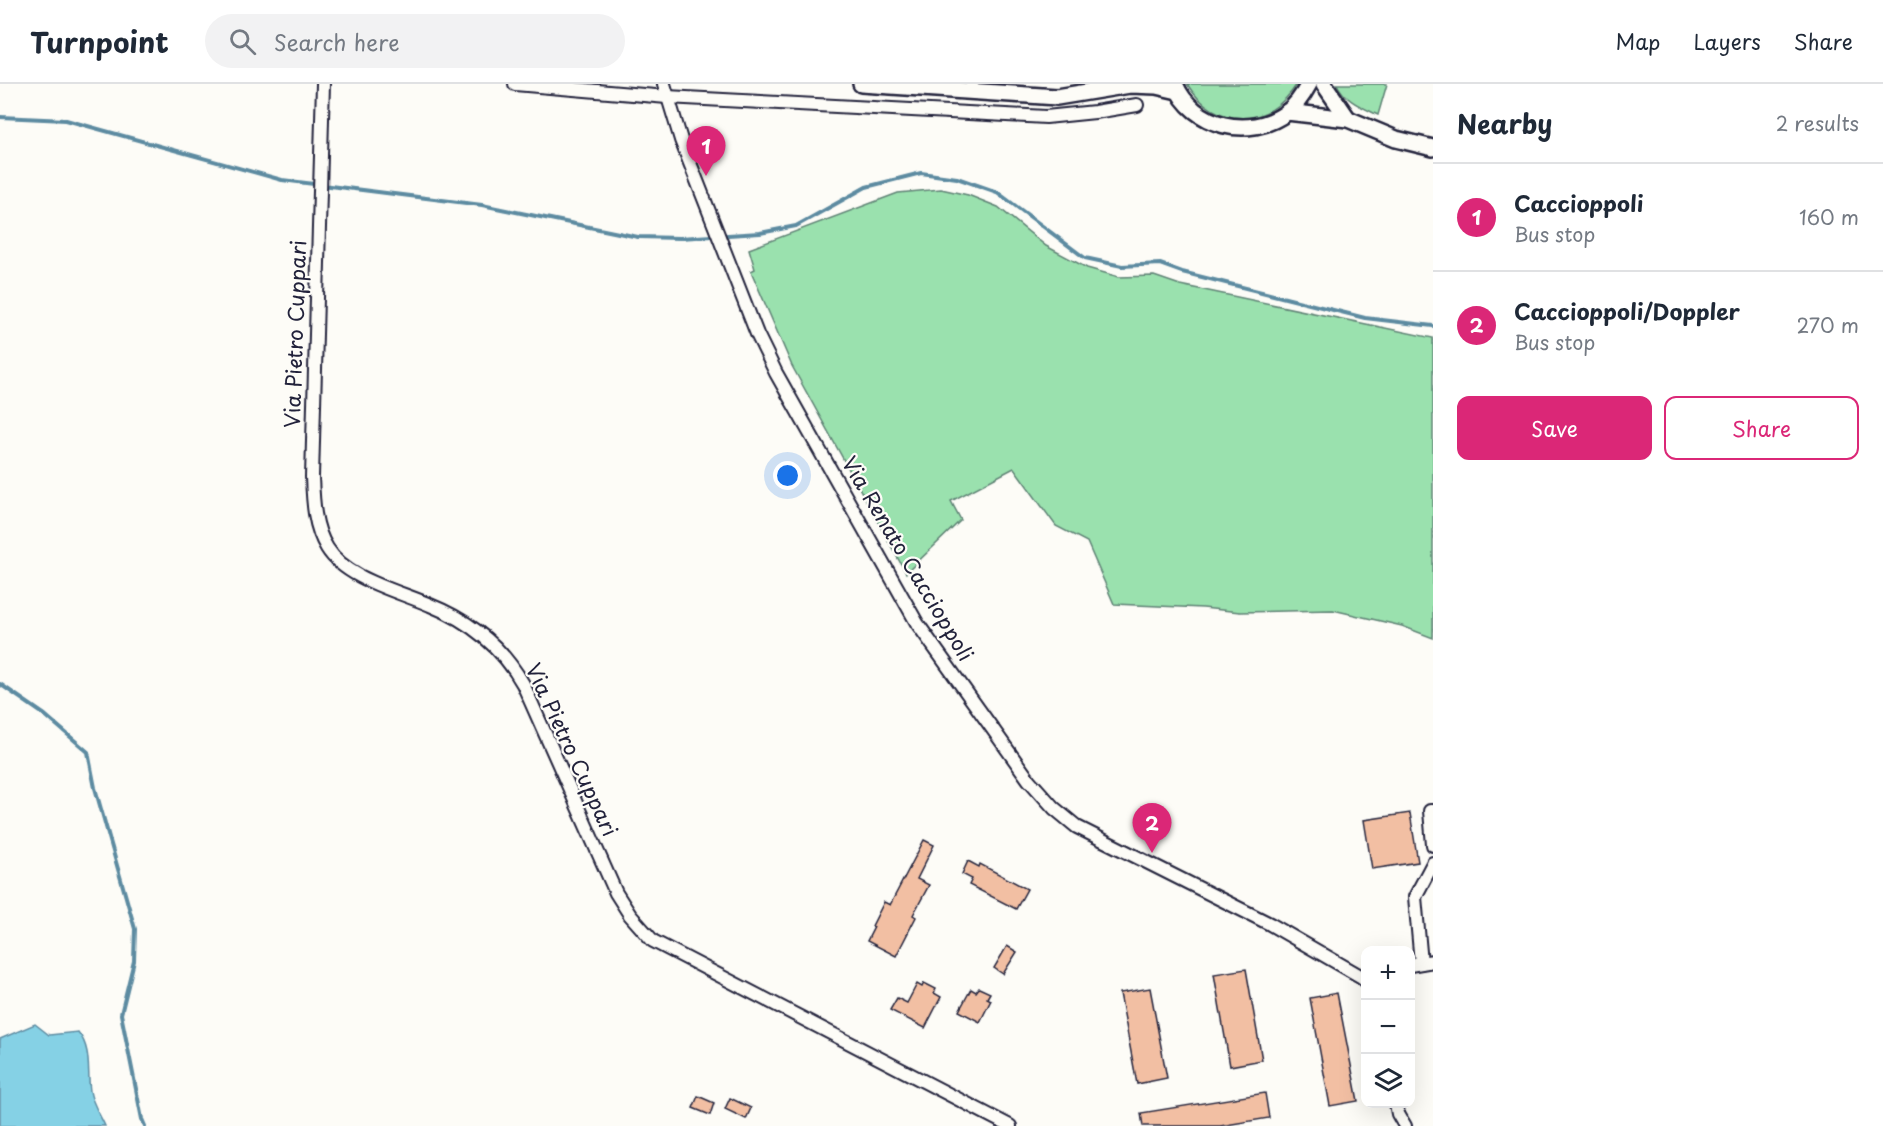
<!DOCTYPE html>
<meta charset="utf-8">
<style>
body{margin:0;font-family:"Playpen Sans",sans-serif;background:#f2f2f3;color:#1f2937}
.controls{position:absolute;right:18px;bottom:18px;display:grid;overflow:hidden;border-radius:12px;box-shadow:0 6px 24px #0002}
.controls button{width:54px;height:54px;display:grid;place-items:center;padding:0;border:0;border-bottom:2px solid #e0e1e3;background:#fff;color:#1f2937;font:30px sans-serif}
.you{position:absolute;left:788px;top:392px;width:21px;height:21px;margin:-15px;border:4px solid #fff;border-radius:50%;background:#1a73e8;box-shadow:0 0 0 9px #1a73e833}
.badge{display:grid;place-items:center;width:39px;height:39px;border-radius:50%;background:#db2777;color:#fff;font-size:20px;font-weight:700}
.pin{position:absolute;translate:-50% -50px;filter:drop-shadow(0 2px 3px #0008)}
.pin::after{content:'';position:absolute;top:32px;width:21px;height:18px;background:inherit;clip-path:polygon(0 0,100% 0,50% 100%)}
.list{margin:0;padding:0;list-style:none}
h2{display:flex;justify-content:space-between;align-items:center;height:78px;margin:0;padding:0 24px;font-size:26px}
h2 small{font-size:20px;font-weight:400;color:#747a83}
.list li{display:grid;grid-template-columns:39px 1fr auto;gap:18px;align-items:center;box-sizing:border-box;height:108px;padding:0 24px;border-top:2px solid #e0e1e3}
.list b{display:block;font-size:22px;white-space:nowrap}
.list p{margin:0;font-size:20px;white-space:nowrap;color:#747a83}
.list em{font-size:20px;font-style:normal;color:#747a83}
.actions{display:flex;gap:12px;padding:18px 24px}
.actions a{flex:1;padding:14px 0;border:2px solid #db2777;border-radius:12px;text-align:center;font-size:21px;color:#db2777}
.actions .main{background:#db2777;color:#fff}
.icon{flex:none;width:33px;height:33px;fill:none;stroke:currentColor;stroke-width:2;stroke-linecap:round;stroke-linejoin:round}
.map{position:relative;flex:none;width:1433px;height:1042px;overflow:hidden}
header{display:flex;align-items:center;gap:36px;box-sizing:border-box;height:84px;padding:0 30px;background:#fff;border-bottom:2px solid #e0e1e3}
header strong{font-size:28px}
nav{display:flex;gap:33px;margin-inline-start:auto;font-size:21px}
.search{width:420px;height:54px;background:#f2f2f3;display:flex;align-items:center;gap:15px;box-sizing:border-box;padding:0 21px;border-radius:33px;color:#747a83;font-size:22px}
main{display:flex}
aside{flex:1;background:#fff}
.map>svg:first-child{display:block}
.green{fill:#9ae1ae;stroke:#5e8274;stroke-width:1.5}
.water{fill:#85d1e5;stroke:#5d8ba1;stroke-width:1.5}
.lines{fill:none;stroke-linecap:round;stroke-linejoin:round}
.stream{stroke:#5d8ba1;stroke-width:4}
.building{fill:#f2bfa3;stroke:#22223b;stroke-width:1.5}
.minor-casing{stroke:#22223b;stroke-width:16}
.tertiary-casing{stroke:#22223b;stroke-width:20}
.minor{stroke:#fdfcf7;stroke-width:12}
.tertiary{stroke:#fdfcf7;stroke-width:15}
.labels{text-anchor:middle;stroke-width:4.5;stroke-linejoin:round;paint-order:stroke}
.street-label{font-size:21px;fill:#22223b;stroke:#fdfcf7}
</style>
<header>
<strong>Turnpoint</strong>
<div class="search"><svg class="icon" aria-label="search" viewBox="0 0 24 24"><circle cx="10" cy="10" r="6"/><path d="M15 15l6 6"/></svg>Search here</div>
<nav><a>Map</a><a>Layers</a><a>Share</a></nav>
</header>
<main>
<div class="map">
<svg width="1433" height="1042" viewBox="0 0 1433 1042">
<rect width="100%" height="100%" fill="#fdfcf7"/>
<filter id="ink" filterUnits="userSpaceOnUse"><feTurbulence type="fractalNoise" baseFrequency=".0167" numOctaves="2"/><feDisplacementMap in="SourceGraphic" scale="12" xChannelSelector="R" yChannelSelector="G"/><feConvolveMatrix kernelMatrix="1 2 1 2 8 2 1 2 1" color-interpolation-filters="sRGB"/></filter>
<g filter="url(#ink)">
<!-- green -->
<g class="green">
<path d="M1187,0h110c-28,45 -82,45 -110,0z"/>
<path d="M1337,0h50l-9,31c-16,-8 -33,-14 -41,-31z"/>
<path d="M941,105l27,6 30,12 48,39 41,22 32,9 35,-1 26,9 253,53v300l-31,-12 -69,-16 -93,2 -37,-4 -89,-4 -27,-62 -31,-16 -42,-58 -63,33 10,19 -55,53 -114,-207 -41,-95 4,-2 -6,-20 149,-56z"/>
</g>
<!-- water -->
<path class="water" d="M35,940l14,11 29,-3c14,17 9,39 12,59 2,12 10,24 15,35h-105v-87z"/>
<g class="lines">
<!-- stream -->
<g class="stream">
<path d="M0,33l66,3 216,60 200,25 156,32 42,1 80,-5 36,-7 70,-39 55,-14 36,5 40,14 88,66 37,8 38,-2 22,8 183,46 68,8"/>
<path d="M0,600l45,31 43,37 7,36 40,141 -1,32 -13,53 21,105 3,7"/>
</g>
</g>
<!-- building -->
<g class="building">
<path d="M1410,729l8,49 -46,7 -8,-49z"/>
<path d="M924,756l10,5 -17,34 12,6 -16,30 3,2 -20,39 -29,-15 7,-14 -2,-1 12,-24 6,3z"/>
<path d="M968,777l11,6 1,-3 47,25 -11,20 -47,-24 3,-6 -10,-5z"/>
<path d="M1007,862l10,6 -14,22 -9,-6z"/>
<path d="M1246,885l16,91 -32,6 -16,-92z"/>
<path d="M924,899l12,6 -2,4 7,4 -16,31 -35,-18 7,-12 10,5 10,-19 5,3z"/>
<path d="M979,904l11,5 -3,5 4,2 -11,22 -21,-11 12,-22 5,3z"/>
<path d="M1150,904l17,90 -30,6 -17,-91z"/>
<path d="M1337,909l21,108 -28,5 -20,-108z"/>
<path d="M1265,1009l4,25 -49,8h-77l-2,-13z"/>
<path d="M698,1012l16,7 -4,12 -17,-7z"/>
<path d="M730,1014l21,10 -5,11 -21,-10z"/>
</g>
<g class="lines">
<defs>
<g id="minor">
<path d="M323,0l-11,393c1,24 2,50 15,71 19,31 71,43 103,57 40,16 72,42 93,79l93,209 14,22 23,26 357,185"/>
<path d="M515,0l152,13 379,20 49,-5 42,-7"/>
<path d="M664,0l17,56 76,194 19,39 141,250 112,157 25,28 23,19 193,97 92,53 4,4"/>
<path d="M1433,727h-3l3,34"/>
<path d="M1421,879l-6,-66 18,-34"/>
<path d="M1410,881l23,-4"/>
<path d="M1396,1020l2,10 7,12"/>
</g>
<g id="tertiary">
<path d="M861,0l196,13 73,-12 26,1 22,5"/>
<path d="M1175,0c18,43 74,56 111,29 10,-7 17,-18 23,-29"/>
<path d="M1324,0l24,35"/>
<path d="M1287,28l61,7 48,20 37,9"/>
</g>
</defs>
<!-- minor casing -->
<use href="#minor" class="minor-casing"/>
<!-- tertiary casing -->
<use href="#tertiary" class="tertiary-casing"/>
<!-- minor -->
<use href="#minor" class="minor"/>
<!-- tertiary -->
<use href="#tertiary" class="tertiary"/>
</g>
</g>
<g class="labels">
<!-- street labels -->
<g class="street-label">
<text transform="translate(296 250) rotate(-88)" y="7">Via Pietro Cuppari</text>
<text transform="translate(907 475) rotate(59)" y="7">Via Renato Caccioppoli</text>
<text transform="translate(571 666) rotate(65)" y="7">Via Pietro Cuppari</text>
</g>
</g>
</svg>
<div class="controls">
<button>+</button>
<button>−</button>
<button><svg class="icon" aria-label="layers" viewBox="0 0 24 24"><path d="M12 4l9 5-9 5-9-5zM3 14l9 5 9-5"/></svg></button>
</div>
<div class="you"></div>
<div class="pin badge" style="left:706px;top:92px">1</div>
<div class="pin badge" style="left:1152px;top:769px">2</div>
</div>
<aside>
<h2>Nearby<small>2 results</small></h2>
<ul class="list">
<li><span class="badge">1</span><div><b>Caccioppoli</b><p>Bus stop</p></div><em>160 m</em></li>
<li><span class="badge">2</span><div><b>Caccioppoli/Doppler</b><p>Bus stop</p></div><em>270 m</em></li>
</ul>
<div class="actions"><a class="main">Save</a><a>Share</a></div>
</aside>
</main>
